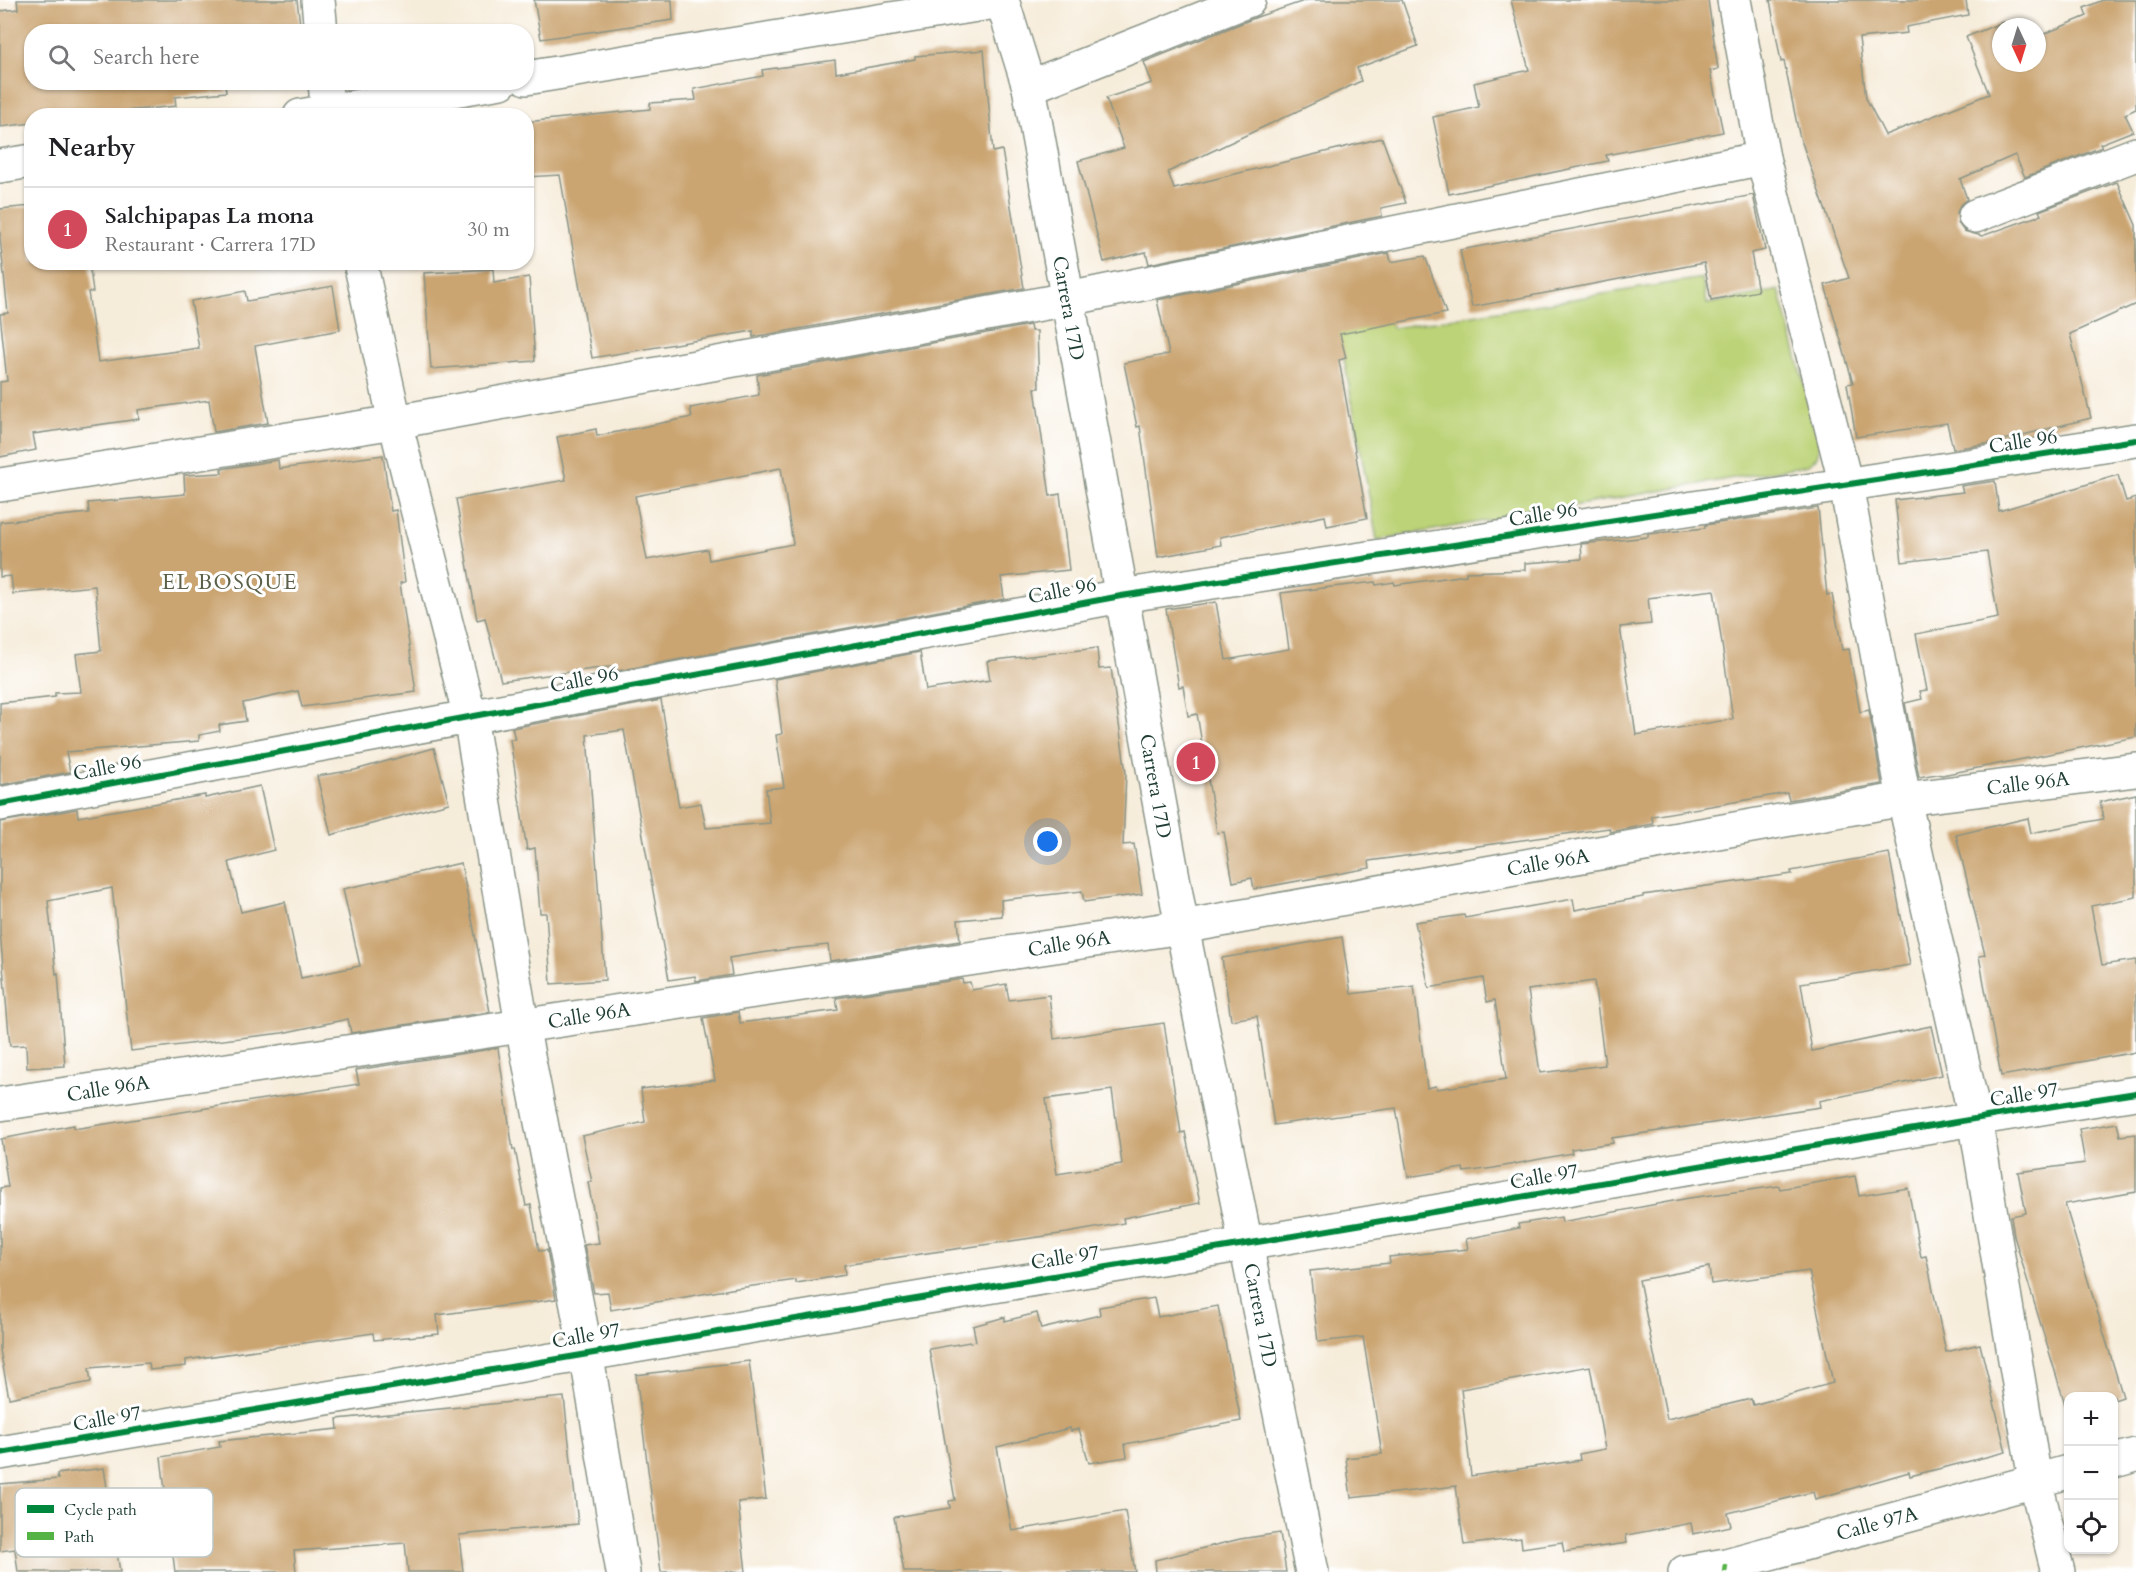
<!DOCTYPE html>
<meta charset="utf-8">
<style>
body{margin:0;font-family:Cardo,serif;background:#f6f6f6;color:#202124}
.controls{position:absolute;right:18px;bottom:18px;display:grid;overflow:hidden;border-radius:12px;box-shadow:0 2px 4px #0004}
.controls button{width:54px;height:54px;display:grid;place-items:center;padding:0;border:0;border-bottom:2px solid #e0e0e0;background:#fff;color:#202124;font:30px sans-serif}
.compass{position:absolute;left:1992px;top:18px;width:54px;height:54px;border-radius:50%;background:#fff;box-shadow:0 2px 4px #0004;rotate:176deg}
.you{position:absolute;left:1048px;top:842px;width:21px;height:21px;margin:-15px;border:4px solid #fff;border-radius:50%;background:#1a73e8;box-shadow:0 0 0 9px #1a73e833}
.badge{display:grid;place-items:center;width:39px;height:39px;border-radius:50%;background:#d1495b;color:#fff;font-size:20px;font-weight:700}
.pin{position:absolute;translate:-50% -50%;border:3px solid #fff;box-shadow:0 2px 6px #0006}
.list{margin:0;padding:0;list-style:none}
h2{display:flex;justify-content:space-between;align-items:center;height:78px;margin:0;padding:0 24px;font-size:26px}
h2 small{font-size:20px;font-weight:400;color:#757577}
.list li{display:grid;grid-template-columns:39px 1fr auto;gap:18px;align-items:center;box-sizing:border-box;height:84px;padding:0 24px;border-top:2px solid #e0e0e0}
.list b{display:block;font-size:22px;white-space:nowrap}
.list p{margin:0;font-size:20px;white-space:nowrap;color:#757577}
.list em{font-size:20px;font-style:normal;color:#757577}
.icon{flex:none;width:33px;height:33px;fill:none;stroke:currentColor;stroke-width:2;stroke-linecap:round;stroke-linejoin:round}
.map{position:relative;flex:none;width:2136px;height:1572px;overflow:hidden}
.search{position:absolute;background:#fff;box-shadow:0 2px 4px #0004;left:24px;top:24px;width:510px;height:66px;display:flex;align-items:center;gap:15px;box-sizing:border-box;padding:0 21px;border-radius:24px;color:#757577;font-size:22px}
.panel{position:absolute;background:#fff;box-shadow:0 2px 4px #0004;left:24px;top:108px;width:510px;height:162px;border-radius:24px}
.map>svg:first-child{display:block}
.green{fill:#bcd377;stroke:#6e8856;stroke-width:1.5}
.building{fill:#caa471;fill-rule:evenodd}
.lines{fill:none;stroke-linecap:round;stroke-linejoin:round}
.street-casing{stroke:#8a9487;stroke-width:36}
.street{stroke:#fff;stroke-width:33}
.quiet{stroke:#55b346;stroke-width:4.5;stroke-dasharray:9 4.5;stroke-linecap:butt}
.cycleway-casing{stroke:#fff;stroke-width:10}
.cycleway{stroke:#00873e;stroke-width:6}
.labels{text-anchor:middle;stroke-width:6;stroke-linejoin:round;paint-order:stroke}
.street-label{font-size:20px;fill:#1f3d34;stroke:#fff}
.neighbourhood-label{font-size:21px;letter-spacing:1.5px;fill:#5b6149;stroke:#fff}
.key{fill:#fff;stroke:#bcc5c2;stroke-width:1.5}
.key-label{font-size:16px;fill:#1f3d34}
</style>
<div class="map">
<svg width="2136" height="1572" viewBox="0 0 2136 1572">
<rect width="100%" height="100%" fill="#fff"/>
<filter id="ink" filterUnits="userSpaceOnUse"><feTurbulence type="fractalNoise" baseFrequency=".0167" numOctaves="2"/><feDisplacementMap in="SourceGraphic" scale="12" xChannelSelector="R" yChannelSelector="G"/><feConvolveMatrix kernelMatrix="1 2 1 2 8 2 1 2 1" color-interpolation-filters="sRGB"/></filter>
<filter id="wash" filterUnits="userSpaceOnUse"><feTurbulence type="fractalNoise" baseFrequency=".008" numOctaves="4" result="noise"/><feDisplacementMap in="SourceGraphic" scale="24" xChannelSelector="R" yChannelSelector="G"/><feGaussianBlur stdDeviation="1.35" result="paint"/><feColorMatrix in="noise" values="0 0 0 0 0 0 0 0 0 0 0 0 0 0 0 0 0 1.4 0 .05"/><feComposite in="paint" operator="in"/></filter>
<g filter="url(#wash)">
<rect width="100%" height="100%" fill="#f6ecda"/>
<!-- green -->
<path class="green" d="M1380,268l12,60 310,-50 5,26 72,-14 41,152 -3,15 -9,8 -431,75 -48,-263z"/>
<g id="blocks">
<!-- building -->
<g class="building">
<path d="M17,0h280l4,32h-269v50h218l-25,3 1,7 -51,5 1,9 -103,10h-41v7l-32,4v-116l18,-2z"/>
<path d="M534,0h138l1,20 -132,19z"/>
<path d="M1307,0h95l16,46 -61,22 4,13 -193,91 6,17 208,-51 24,65 -25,5 1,8 -233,48 -3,-12 -42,10 -26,-101 46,-13 -18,-50 46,-15 -8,-21 113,-45z"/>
<path d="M1511,0h197l10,69 -8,2 13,61 -117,23 2,6 -159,33 -16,-77 46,-10 -5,-24 55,-13z"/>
<path d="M1770,0h196l2,15 -62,12 1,6 -48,5 7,60 19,37 104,-41 -23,-57 37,-15 2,5h-4v36h36v-26l50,-21 -3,-8 19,-8h33v109l-11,5 8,17 -33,13 2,3 -77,30 -10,-22 -55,24 7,20 -7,6 -3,8 1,10 6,8 18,5 59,-21 -2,-4 78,-29 19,43v79l-66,30 21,84 -100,25 -38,6 -6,-26 -91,14 -9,-53 6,-1 -28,-98 24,-7 -50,-144 -15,-73 -3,1z"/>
<path d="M984,50l9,102 9,-2 22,138 -271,49v-6l-161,27 -32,-183 -34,2v-55l124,-13v-6l46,-3 -2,-11 69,-13 -1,-6 73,-10 1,13 79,-14v-3z"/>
<path d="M1753,195l12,55 -14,3 7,38 -47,9 -7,-37 -232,44 -12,-57z"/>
<path d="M32,206v56h57l4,30h-5l10,70 101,-14 -8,-47 54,-10 2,10 86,-15 7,44 -85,16 13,77 -54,9 -5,-32 -71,10 1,9 -106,15 3,16 -36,7v-75l7,-1 -7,-67 8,-1 -8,-75v-29z"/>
<path d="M1389,253l2,9 34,-6 21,57 -106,21 6,24 -7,2 28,158 -40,8 -2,-10 -105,21 1,8 -63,12 -18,-131 -3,1 -13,-64 45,-9 -12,-54z"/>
<path d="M493,269l1,14 35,-6 6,84 -104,8 -7,-96z"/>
<path d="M1030,325l1,6h6l2,57h-4l15,108 10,-2 9,76 -68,7 3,22 -387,72 -1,-5 -115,15 -16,-63 -8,2 -21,-121 110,-19 -9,-43 39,-8 1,7 95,-19 -2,-9 69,-13 -2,-20zM781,468l12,76 -84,16 -2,-11 -60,11 -12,-64z"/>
<path d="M383,455l8,56 5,-1 9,72 -5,1 16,109 -114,15 -4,-16 -55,12 3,18 -27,4 1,6 -21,4v6l-133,11 4,20 -70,13v-82l55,-6v-4l26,-1 -5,-38 25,-3 -6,-65 -82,8 -2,-18 -11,1v-55l89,-9 -1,-10 97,-9 -1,-19 38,-2 -1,-4 57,-9 1,9z"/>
<path d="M2118,475l8,26 10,-3v239l-194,38 -5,-1 -18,3 -14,-74 17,-4 -2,-8 7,-1 -11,-56 82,-16 -11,-66 -85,10 -7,-62 68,-8 -2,-6 34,-5 4,30z"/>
<path d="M1818,508l9,87 5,-1 10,56 7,-1 11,63 9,-2 13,74 -93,16 -2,-7 -135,23 1,8 -43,8 -1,-4 -240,33 1,7 -116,21 -2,-11 -19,4 -9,-50 -7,1 -20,-119 -9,2 -5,-30 -4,1 -13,-78 50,-7 10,58 63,-11 -8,-56 94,-11 1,3 18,-3 1,3 71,-10v-3l59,-2v-7l57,-4 -1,-15 67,-7v-3l57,-6v-3zM1714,590l19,129 -97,16 -16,-108 31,-3 -3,-26z"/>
<path d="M1097,648l2,21 12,-1 15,105 -3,72 11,-1 8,50 -58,8 -2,-11 -81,9 1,16 -44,4 2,21 -130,20 -2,-16 -40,4 -59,9 3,17 -36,6 -1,-5 -26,4 -45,-250 -37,5 18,245 -54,4 -5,-71h-6l-5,-65 -8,2 -17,-111h5l-3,-11 149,-28 18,107 22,-4 5,25 64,-5 -4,-34 18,-2 -8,-52 6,-1 -7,-55 145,-27 6,38 64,-10 -3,-19z"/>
<path d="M434,748l15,55 -118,32 -14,-59 38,-6z"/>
<path d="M260,786l14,64 -45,12 12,50 44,-10 16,76 59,-12 -17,-77 118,-26 29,149 -139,21 -3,-14 -66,14 -151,18 -19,-163 -64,13 8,73 2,-1 7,93 -38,2 -1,-23 -16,1 -10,-114v-110l77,-13 1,8 127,-22v3z"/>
<path d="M2136,794v103l-45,9 11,59 34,-5v92l-135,24 -22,-120 6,-1 -29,-120 72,-17 3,15 72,-14 -3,-17z"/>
<path d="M1889,853l21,112 -109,18 11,68 119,-25 11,49 -123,26 1,6 -208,31 1,5 -42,6 1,4 -78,15 -30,4 -1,-4 -55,9 -12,-69 -122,17 -17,-109 -26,4 -9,-62 120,-21 9,57 63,-8 13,102 9,-2 1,3 69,-10 -11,-79 -8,2 -4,-24 -54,10 -14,-66 49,-7 1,3 108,-19 2,11 68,-13v-2l149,-21 -1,-3zM1594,981l11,84 -65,8 -12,-83z"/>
<path d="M962,979l1,4 7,-1 2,8 34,-6 3,16 40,-5 5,44 110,-16 17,110 4,-1 15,71 -77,15 1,5 -57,10 -223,32 1,10 -49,8v-3l-65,9 -120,21 -3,-18 -14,1 -10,-48 15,-2 -11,-61h4l-10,-46 63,-14 -4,-33 74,-9 -12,-62 35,-6 2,11 98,-13 -2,-12zM1112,1090l10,74 -65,10 -11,-75z"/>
<path d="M498,1048l15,102 2,-1 11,57 5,-1 8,46 8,-1 9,49 -119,16 2,19 -65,6 -1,-7 -187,27v6l-36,4 -1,-7 -60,5 2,14 -82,16 -9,-48v-162l8,-1 -7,-48 73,-14v3h6l279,-44 -3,-14z"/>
<path d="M2117,1123l3,13 16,-2v58l-71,12 58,193 -9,3v-4h-46v18l-54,-178 -3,-20 15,-3 -8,-41 67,-9 -6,-34z"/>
<path d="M1855,1176l4,20 49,-8 13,69 5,-1 20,96 34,-8 26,108 -96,24 -1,-4 -94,27 -2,-7 -85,21 3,13 -38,8 -2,-11 -65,12 1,8 -63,9 -2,-10 -40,6 -1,-10 -57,7 -8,-59 -105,12 -5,-40 36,-4 -19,-117 -45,5 -8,-71 80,-8 -1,-6 79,-8 -2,-10 53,-11 -1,-4 43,-7 1,5 127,-24 90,-12 1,3zM1709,1267l2,17 98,-13 24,112 -80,22 -2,-6 -84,20 -28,-139zM1590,1366l15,83 -26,5 1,6 -109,16 -10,-87z"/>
<path d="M1154,1298l4,19 60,-11 23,115 -116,23 2,13 -38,6 -10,-34 -8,2 -1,-3 -73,19 15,84 113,-20 10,61h-231l-10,-55 56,-9 -1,-7 6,-1 -26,-151 47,-8 -3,-15 32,-9v4l32,-8 4,16 59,-14 -1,-8z"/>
<path d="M749,1361l17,138 -28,3 8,70h-85l-25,-197z"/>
<path d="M564,1397l14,127 -119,11 4,37h-55l-3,-29 -111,8 2,21h-121l-14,-115 59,-10 -1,-6 119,-12 -1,-10z"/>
<path d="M104,1468l16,104h-102l-3,-23 -15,2v-67l58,-5 -1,-5z"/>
<path d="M1280,1533l6,39h-130l-1,-12 85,-21z"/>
</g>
</g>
</g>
<g filter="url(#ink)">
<use href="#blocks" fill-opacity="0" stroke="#8a9487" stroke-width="1.5"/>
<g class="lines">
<defs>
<g id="street">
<path d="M318,0l3,32"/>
<path d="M1002,0l27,87 153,840 130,645"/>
<path d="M1734,0l29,158 83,327 58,314 71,319 60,362 23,92"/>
<path d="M526,78l476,-77"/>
<path d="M325,82l3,34"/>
<path d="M1029,87l220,-87"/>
<path d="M300,116l201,-34"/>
<path d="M0,166l32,-5"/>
<path d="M1975,216l161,-62"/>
<path d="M360,262l35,160 75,295 52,308 64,327 37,220"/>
<path d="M0,485l395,-63 673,-123 695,-141"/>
<path d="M0,804l1121,-208 1015,-156"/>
<path d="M0,1104l1182,-177 722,-128 232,-29"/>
<path d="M0,1453c415,-72 830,-139 1245,-209 297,-49 593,-105 891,-151"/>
<path d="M2114,1461l22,-6"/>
<path d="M1685,1572l41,-7 342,-93"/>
</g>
</defs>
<!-- street casing -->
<use href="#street" class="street-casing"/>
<!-- street -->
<use href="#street" class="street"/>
<!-- quiet -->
<path class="quiet" d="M1725,1572l1,-7"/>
<defs>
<g id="cycleway">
<path d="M0,804l1121,-208 1015,-156"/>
<path d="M0,1453c415,-72 830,-139 1245,-209 297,-49 593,-105 891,-151"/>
</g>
</defs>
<!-- cycleway casing -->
<use href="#cycleway" class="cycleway-casing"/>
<!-- cycleway -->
<use href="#cycleway" class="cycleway"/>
</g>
</g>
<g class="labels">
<!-- street labels -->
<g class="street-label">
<text transform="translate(1069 308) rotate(80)" y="7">Carrera 17D</text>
<text transform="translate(2023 441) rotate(-9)" y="7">Calle 96</text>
<text transform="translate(1543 514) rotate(-9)" y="7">Calle 96</text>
<text transform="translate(1062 590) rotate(-11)" y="7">Calle 96</text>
<text transform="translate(584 679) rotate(-11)" y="7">Calle 96</text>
<text transform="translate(107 767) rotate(-11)" y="7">Calle 96</text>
<text transform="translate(2028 783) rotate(-7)" y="7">Calle 96A</text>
<text transform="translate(1156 786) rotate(80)" y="7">Carrera 17D</text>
<text transform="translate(1548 862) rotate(-10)" y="7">Calle 96A</text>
<text transform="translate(1069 943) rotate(-9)" y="7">Calle 96A</text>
<text transform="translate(589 1015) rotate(-9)" y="7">Calle 96A</text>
<text transform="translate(108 1088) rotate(-9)" y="7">Calle 96A</text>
<text transform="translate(2024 1094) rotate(-9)" y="7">Calle 97</text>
<text transform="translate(1544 1176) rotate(-10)" y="7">Calle 97</text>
<text transform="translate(1065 1257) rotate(-9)" y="7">Calle 97</text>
<text transform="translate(1261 1315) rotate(79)" y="7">Carrera 17D</text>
<text transform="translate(586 1335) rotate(-10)" y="7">Calle 97</text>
<text transform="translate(107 1418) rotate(-10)" y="7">Calle 97</text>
<text transform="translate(1877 1523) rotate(-15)" y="7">Calle 97A</text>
</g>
<!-- neighbourhood labels -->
<g class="neighbourhood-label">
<text x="230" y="589">EL BOSQUE</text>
</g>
</g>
<!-- legend -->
<rect x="15" y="1488" width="198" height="69" rx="9" class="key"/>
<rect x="27" y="1505" width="27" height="8" fill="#00873e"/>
<rect x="27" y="1532" width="27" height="8" fill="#55b346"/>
<g class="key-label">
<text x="64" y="1515">Cycle path</text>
<text x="64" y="1542">Path</text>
</g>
</svg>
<div class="controls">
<button>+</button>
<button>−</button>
<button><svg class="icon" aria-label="locate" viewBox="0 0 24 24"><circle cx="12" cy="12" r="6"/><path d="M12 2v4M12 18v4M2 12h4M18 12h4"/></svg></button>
</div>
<svg class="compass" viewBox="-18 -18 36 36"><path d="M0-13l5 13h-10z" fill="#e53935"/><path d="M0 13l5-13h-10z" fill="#757577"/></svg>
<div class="you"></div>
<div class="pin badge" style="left:1196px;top:762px">1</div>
<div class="search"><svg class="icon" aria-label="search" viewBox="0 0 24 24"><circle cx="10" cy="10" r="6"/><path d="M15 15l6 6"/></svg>Search here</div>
<section class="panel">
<h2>Nearby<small></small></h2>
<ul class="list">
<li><span class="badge">1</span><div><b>Salchipapas La mona</b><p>Restaurant · Carrera 17D</p></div><em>30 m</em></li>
</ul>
</section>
</div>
